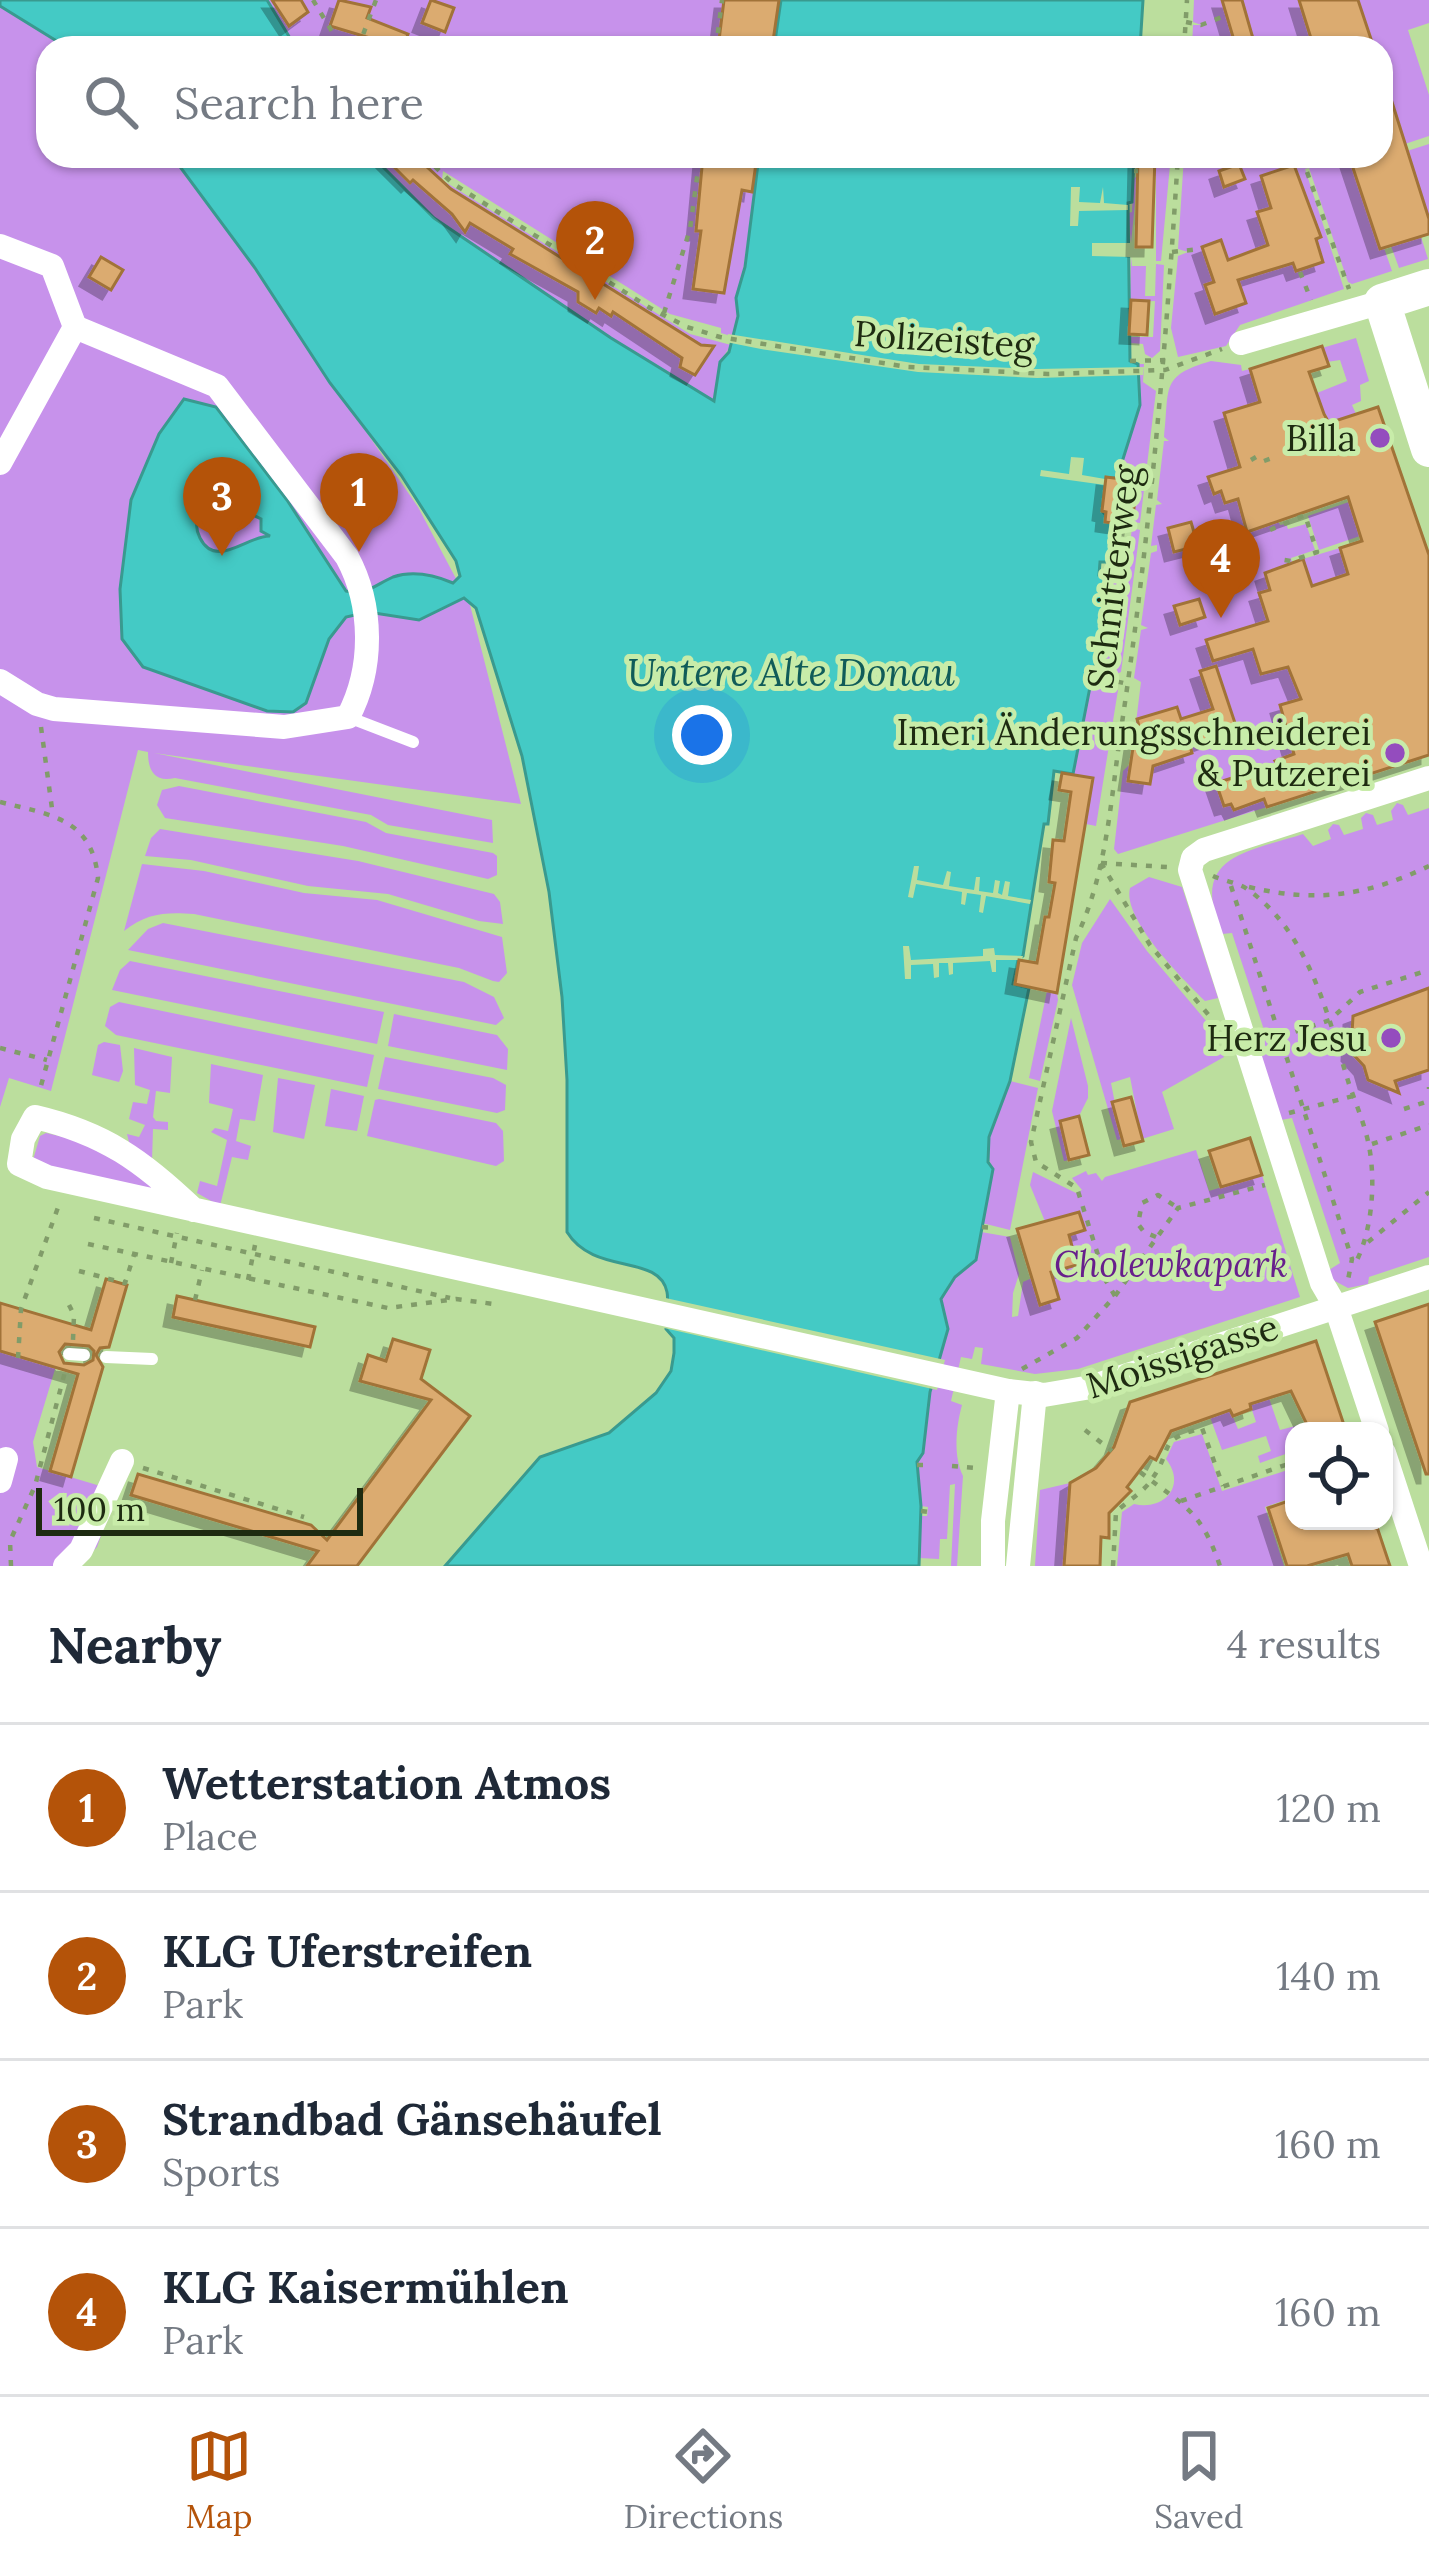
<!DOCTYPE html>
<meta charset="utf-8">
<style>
body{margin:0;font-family:Lora,serif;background:#f6f6f7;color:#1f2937}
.controls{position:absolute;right:36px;bottom:36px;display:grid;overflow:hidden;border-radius:24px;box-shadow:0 3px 9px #0004}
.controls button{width:108px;height:108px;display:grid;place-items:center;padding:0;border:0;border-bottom:3px solid #e0e1e3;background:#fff;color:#1f2937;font:60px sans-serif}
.scale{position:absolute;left:36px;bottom:30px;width:327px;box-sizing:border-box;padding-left:12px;border:6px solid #1e2b11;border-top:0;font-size:33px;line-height:42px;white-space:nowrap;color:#1e2b11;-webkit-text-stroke:9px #c8eca9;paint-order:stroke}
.you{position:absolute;left:702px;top:735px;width:42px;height:42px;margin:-30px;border:9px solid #fff;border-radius:50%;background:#1a73e8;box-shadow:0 0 0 18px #1a73e833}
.badge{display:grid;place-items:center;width:78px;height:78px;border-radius:50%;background:#b45309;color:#fff;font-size:39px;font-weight:700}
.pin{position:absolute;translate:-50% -99px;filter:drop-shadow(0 3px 6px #0008)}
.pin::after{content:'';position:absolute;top:63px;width:42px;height:36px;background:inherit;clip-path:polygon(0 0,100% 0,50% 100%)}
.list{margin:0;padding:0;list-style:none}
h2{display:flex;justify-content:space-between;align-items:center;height:156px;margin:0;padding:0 48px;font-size:51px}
h2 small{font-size:39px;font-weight:400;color:#747a83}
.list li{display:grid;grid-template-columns:78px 1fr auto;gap:36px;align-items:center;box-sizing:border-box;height:168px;padding:0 48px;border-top:3px solid #e0e1e3}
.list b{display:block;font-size:45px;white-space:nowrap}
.list p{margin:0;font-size:39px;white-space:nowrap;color:#747a83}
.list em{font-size:39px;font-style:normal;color:#747a83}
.icon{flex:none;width:66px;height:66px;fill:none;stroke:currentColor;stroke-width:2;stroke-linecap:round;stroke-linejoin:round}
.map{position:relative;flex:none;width:1429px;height:1566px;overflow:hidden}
.search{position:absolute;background:#fff;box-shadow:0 3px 9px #0004;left:36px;right:36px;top:36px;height:132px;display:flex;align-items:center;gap:30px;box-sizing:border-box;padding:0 42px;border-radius:36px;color:#747a83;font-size:45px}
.sheet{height:828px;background:#fff}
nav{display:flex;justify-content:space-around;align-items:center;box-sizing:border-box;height:168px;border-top:3px solid #e0e1e3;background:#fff;font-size:33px;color:#747a83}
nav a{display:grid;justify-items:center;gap:6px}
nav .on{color:#b45309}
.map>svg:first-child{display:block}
.green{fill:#c792eb}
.water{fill:#44cac5;stroke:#399a8f;stroke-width:3;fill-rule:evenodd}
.pier{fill:#bbde9d}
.building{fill:#dbab70;stroke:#a17338;stroke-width:3;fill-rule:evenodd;filter:url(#shadow)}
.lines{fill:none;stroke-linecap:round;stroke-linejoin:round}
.path{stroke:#819c69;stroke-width:4.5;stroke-dasharray:6 9;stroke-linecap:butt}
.lane{stroke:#fff;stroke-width:12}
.street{stroke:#fff;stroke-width:24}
.secondary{stroke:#fff;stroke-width:36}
.poi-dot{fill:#944cbe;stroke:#c8eca9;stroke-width:4.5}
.labels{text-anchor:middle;stroke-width:10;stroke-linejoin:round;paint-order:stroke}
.street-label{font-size:36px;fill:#1e2b11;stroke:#c8eca9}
.poi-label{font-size:36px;fill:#1e2b11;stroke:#c8eca9;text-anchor:end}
.park-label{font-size:36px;font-style:italic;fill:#671f8c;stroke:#c8eca9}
.water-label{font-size:39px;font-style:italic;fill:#105c59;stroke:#c8eca9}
</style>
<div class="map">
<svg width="1429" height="1566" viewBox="0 0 1429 1566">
<defs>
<filter id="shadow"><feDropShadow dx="-9" dy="9" stdDeviation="0" flood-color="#0004"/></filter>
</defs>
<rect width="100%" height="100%" fill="#bbde9d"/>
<!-- green -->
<g class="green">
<path d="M267,0h514l-7,48h-478z"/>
<path d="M1194,0h105l15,48h-122l1,-23h8l-8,-3z"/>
<path d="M1358,0h71v23l-21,7 21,65v41l-24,8 -24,-74v-22h-7z"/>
<path d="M0,5l70,43h-22v108h128l242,351 52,98 51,199 -367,-51 338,67 1,23 -105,-18 -17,-10 -196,-37c-21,5 -27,-8 -27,-26l-10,-2 -87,341 -42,-13 -9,29z"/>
<path d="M1429,144v75l-22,-68z"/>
<path d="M372,156h387l-25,181 -13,-4v-5l-51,-14 -227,-143 -1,9 248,154 41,11 -11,17 -6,40 -103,-64 -177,-120z"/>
<path d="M1134,156l36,9 -9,96h-5v-85h-16l-3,7 -6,60 -3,-30 4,-1 1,-24 -16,13 21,-27 -1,-7 -10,5z"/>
<path d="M1184,156h165l31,92h4l8,23 -40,13 -4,-2 -39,-114 -4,1 39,120 -104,36 -14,21 -48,11 -7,-29 7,-72 10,-4 -10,-3z"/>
<path d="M1421,237l7,22 -29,9 -8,-22z"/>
<path d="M1131,257l1,9h14l-1,30h10l1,-32 8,1 -4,86 -8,7 -7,-4 -2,-10 -13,-1v-6h23l2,-36 -25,1z"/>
<path d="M1356,338l13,43 -9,4 1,16 -9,4 4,9 -27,9 -3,-9 -34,10v-21l55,-22 -7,-21 -13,2 -5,-14z"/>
<path d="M1211,361l30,4 1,6 8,-2 22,72 11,78 -5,2 2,4 6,-1 2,5 18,-5 9,26 -24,8 1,4 5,-1 3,11 3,-13 37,-11 4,10 31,7 -89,30 43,146 -73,30 11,36 -149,47 -4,-5 9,-78 8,-8 10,-81 -7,-4 7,-48 7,-2 -7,-3 10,-72 6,-2v-6l-6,1 5,-41 6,-1 -5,-4 7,-59h5l-5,-4c6,-49 -5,-61 47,-76z"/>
<path d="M1138,364h6l-1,18 13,9 -16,132 -7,-1 4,-41 -20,-3 23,-73z"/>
<path d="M1349,502l11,34 -41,14 -11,-34z"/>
<path d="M1132,528l8,2 -19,142 -7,3 -20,-5 4,-32 -8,-64 36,4z"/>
<path d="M1091,682l27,8 -22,136 -10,-2 7,-46 -47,-8 35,-46z"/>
<path d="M179,786l187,36 20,11 107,20 4,3v19l-9,4 -145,-33 -178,-28 -8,-13 5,-15z"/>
<path d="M1397,803l6,2 5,10 21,-7v449l-60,20 -1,7 -20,4 -17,-9 -2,-9 11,-7 -48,-145 -11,2 -26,-82 10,-5 -33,-100 -10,1c-33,-78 22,-81 81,-100l10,12 18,-7 -3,-9 5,-6 6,1 5,10 19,-6 -2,-11 5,-5 7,2 4,10 16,-5 -2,-9z"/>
<path d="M160,829l198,32 136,33 6,8 3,22 -24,-3 -91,-27 -80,-8 -117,-26 -46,-4 6,-18z"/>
<path d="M142,864l62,7 100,22 73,7 125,37 5,36 -8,9 -6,-1 -34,-13 -265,-54c-29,-2 -47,-1 -70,17z"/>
<path d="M1149,877l33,10 36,111 -13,3c-22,-22 -83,-82 -75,-113z"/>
<path d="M1110,899l37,52 60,71 17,35 -62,35 12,37 -32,10 -12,-62 -19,6 11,56 -5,1 -45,-155 10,-42z"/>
<path d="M163,923l301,59 30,15 10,21 -8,7 -368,-75 20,-21z"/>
<path d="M130,961l254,51 -7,32 -265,-54 8,-20z"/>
<path d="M1047,991l10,2 1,7 -18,81 -11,-3z"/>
<path d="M119,1002l255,53 -7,32 -251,-52 -11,-9 5,-19z"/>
<path d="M394,1014l103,21 11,14 -1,21 -119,-24z"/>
<path d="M1071,1018l17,68v12l-9,18 -19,6 9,38 -5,1 -12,-50z"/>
<path d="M104,1042l16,3 3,26 -4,11 -27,-7 6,-30z"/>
<path d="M134,1048l38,9 -2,36 -14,-2 -3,26 3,4 12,1v8l-15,-1 -1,32 -22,-15 -3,-12 12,3 6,-12 -16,-6 4,-17 14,2 3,-14 -15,-5z"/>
<path d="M385,1057l108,21 13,7 -1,25 -8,3 -119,-24z"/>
<path d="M211,1064l52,11 -8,46 -15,-2 -4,22 15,5 -3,14 -16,-3 -12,49 -23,-13 3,-12 17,5 10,-46 -16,-8 4,-4 13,3 5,-22 -24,-6z"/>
<path d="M278,1078l37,7 -11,54 -31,-7z"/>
<path d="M1010,1081l28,7 -28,142 -28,-7 11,-54c-15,-27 7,-62 17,-88z"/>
<path d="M331,1089l33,7 -7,35 -32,-5z"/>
<path d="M379,1099l117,24 7,8 1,30 -8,5 -129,-30 8,-36z"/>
<path d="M46,1133l57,13 52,38 -1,7 -111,-23 -10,-8 7,-24z"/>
<path d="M1196,1150l13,41 53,-16 38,122 -222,72 -43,5 -54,-10 2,-16 -8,-1 -3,12 -11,-2 -10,44 11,4c-6,22 -9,51 1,71l-6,90h-6l4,-82 -5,1 -3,54h-7l-1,20 -20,-1 1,-42h7l1,-9 -7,-1 -4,-45 7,-8 6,-61 18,-63 -7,-30 40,-67 29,5 9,37 -6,19 -1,24 6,-1 5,-34 9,-4 8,27 19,-5 -8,-28 26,-8 -10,-32 -16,4 -21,-51 3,-13 43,21 6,-3 -10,-12 14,-7 2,4 8,-2 6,8 3,-4z"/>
<path d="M0,1305l69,18 -36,119 4,25 80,24 -20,56 -18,19h-79z"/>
<path d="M1269,1398l11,32 27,-7 3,8h-16v20l-34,12 -2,-7 13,-5 -5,-15 -44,14 -12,-33 20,-7 8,19 18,-7 -6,-18z"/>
<path d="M1202,1434l20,57 72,-23v29l-29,10 19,59h-167l5,-54 12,-8c30,7 53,-18 32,-45l8,-17z"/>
<path d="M1070,1483l-6,83h-29l5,-76z"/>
</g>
<!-- water -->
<g class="water">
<path d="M0,0h267l29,48h-228l-68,-42z"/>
<path d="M781,0h362l-3,48h-366z"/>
<path d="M172,156h200l62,62 177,120 103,63 6,-39 9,-10 9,-36 -2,-18 9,-31 14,-111h375l-2,46 -4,1 2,158 8,3 2,41 -23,73h-11l-4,33 11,12 -4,39h-9l-1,13 9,2 -13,89 -9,14 5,2 -18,92 -19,-3 -6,53h-4l-21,132 -5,4 -5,24 16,4 -19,93 -21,56 -1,25 5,7 -17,91 -21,17 -14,22 7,30 -18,63 -7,61 -6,9 4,44 -2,60h-474l95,-109 69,-24 47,-40 15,-22 3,-18v-15l-8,-9c0,-11 3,-28 1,-37 -8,-39 -73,-16 -100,-60v-152l-5,-83 -13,-105 -27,-136 -46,-148 -12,-10 -45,22 -51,-8 -22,5 -17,22 -23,64 -13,9 -26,-1 -124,-44 -21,-28 -2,-50 11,-89 28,-66 25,-35 32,8 71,93 59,91c20,5 29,-6 47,-14 21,-7 41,-2 60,6l7,-7 -4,-15 -55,-86 -71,-92 -75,-115zM222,467l27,46 12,6v12l9,5c-22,-1 -54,34 -70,2 -10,-19 4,-30 16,-42l2,-27z"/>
</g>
<!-- pier -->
<g class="pier">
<path d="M1071,187h9l-1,15 21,1 3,-16 1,16 24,2v5l-49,1 -1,15h-8z"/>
<path d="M1092,243h39v14l-39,-1z"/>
<path d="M728,334l191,30 118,5 107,-2 -1,8 -106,3 -119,-6 -157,-23 -35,-7z"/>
<path d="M1071,457l13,1 -2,17 23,4v6l-65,-9 1,-6 28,4z"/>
<path d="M914,866h5l-2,14 26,5 4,-14 4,1 -2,14 25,4 2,-13h4l-1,14 14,2 2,-13 5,1 -2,12 4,2 3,-14 5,1 -2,14 23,4 -1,4 -44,-8 -3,17 -4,-1 2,-17 -14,-2 -2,12 -4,-1 1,-12 -46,-8 -3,14 -5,-1z"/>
<path d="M903,946h6l2,14 72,-4v-7l11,-1 1,7 28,1 -1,4h-26v12h-4l-2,-11 -37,2v11l-4,1 -1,-12h-9v14l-5,1 -1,-14 -22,1v14h-6z"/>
<path d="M661,1297l284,63 -8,30 -277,-63z"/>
</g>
<!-- building -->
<g class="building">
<path d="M272,0h29l7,12 -19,14z"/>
<path d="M339,0l32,7 -4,11 41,16 -5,14 -73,-22z"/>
<path d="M431,0l23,8 -9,24 -23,-9z"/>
<path d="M724,0h55l-7,48h-54z"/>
<path d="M1222,0h20l12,42 -18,5z"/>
<path d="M1299,0h59l16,48h-60z"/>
<path d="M1385,80l44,139v15l-49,15 -31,-93h32v-75z"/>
<path d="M383,156h32l36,33 250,156 13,1 -19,29 -15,-8 2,-9 -69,-46 -2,4 -12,-8 -3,5 -18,-11v-10l-68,-38 3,-5 -43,-26 -5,9 -13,-18 -39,-34 -3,3z"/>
<path d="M703,156h54l-5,36 -10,-2 -18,103 -31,-4 8,-58h-5z"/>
<path d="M1138,156h17l-3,91h-16z"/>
<path d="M1239,164l6,15 -21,8 -5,-16z"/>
<path d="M1294,165l27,72 -5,2 7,23 -27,9 -3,-8 -55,17 8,23 -31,11 -10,-29 9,-3 -12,-35 19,-7 7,20 40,-15 -11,-33 14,-4 -10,-32z"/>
<path d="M101,257l22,13 -12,20 -22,-13z"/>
<path d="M1131,300l18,1 -2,34 -18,-1z"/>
<path d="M1322,346l7,20 -20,6 15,42 5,9 49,-16 51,148v200l-162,52 -3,-8 -30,11 -3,-6 -7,2 -8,-23 61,-19 -2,-3 19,-7 -14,-49 21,-6 -13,-32 -27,7 -8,-25 -40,12 -7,-21 62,-19 -9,-28 11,-3 -5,-17 38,-14 9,27 36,-12 -8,-26 22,-7 -14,-44 -101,35 -9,-33 -13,4 -4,-12 -7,3 -6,-17 32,-10 -16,-54 36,-11 -10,-33z"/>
<path d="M1106,477l31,4 -5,45 -27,-4 1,-10 -4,-1z"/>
<path d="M1191,522l7,24 -24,6 -6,-24z"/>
<path d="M1199,599l6,18 -25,8 -6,-19z"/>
<path d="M1216,666l21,63 -47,17 2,7 -39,13 -3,18 -22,-3 6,-40 8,-3 -5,-19 40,-12 4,12 32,-10 -13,-38z"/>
<path d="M1062,773l31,5 -36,215 -42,-9 4,-24 18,3 8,-46h4l6,-34 -6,-1 4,-42 11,1 7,-49 -12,-2z"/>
<path d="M1429,988v82l-34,11 4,12 -31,-13 -4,-14 -13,-14 2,-36z"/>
<path d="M1131,1097l12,44 -19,5 -12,-44z"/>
<path d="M1079,1116l10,39 -20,5 -9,-39z"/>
<path d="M1250,1138l12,37 -41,12 -12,-36z"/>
<path d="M1079,1212l6,18 -16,5 8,30 -26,7 8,27 -19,6 -23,-76z"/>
<path d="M106,1279l21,6 -18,62 -9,1 -4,7 7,12 -32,110 -21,-6 28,-97 -78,-23v-48l91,27zM65,1344l24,2 5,5 -1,9 -9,5 -20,-2 -5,-11z"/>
<path d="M177,1296l138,31 -5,20 -137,-30z"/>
<path d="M1429,1304v170h-3l-51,-152z"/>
<path d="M393,1339l37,11 -9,29 49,37 -113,150h-50l11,-15 -187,-56 7,-21 173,51 16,15 104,-140 -71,-19 8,-26 18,6z"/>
<path d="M1316,1341l30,90h-36l-19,-40 -41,13 1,5 -18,7 -3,-6 -59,21 -15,29 -6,-3 -23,30 4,4 -22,22v25l-8,-1 -1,29h-36l6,-83 26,-15 18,-21 16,-45z"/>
<path d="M1294,1499v22h81l15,45h-38l-4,-12 -41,12h-20l-19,-58z"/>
</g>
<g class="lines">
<!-- path -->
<g class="path">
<path d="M313,0l29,48"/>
<path d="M1186,22l15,3 24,-9"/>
<path d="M358,48l18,-48"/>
<path d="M716,48l6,-48"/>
<path d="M1184,48l3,-48"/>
<path d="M424,156l28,27 198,125 37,19 33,10 188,30 140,7 117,-4 57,-21"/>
<path d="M1134,171h4"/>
<path d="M1307,172l42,117"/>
<path d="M1172,252l28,-3"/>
<path d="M1300,272l11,28"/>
<path d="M664,313l26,-84 10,-73"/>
<path d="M1130,361l35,-1"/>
<path d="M1251,460l5,-3"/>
<path d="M1264,461l13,-5"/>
<path d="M1270,530l35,-15 12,37 -26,9 -12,-2"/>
<path d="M1088,675l40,9"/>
<path d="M41,727l12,89"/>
<path d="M0,802c51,13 92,16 98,76l-59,215"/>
<path d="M1101,863l66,4"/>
<path d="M1101,863l49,82 62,74"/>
<path d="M1213,876c11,5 26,7 34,13 63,44 81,128 102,195 7,20 16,41 20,62 7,37 3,86 -14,118"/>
<path d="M1231,886l121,373 -4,21"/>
<path d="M1249,887c67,16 118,9 180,-21"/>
<path d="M1267,1041l63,-21 30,-28 69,-22"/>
<path d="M0,1048l47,12"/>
<path d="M1429,1087v2"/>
<path d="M1404,1109l25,-8"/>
<path d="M1289,1113l64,-17"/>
<path d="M1372,1144l57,-19"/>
<path d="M94,1218l356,80"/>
<path d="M982,1227l14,1"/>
<path d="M1156,1237l-12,-5 -6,-8 4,-21 16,-8 20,13"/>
<path d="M1368,1242l61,-50"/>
<path d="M88,1244l300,64 68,-9 38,5"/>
<path d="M171,1263l6,-30"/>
<path d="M79,1271l46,12 9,-28"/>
<path d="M248,1280l7,-35"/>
<path d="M1115,1296l-9,-15 -29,-93 -41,-26 -5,-20 45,-204c32,-66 35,-144 46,-215 28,-188 44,-377 56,-567"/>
<path d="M195,1300l7,-30"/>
<path d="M69,1305l5,10 -1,25"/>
<path d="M18,1358l3,-49 39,-107"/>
<path d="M1022,1369l55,-31 38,-42 63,-88 87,-23"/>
<path d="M1085,1430l27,21"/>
<path d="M917,1465h7"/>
<path d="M952,1466l24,2"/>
<path d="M143,1468l161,49"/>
<path d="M1140,1472c44,34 61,38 80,94"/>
<path d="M1181,1501l113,-39"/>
<path d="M921,1511l7,1"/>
<path d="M11,1566l-1,-25 25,-55 31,-118"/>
<path d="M1113,1566l3,-54c11,-11 28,-20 36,-33 23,-33 3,-38 50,-51l21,58"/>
</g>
<!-- lane -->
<g class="lane">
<path d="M348,717l65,25"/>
<path d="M69,1354l15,1"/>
<path d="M106,1357l46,2"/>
</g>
<!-- street -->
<g class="street">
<path d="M0,246l52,20 23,61"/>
<path d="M1241,343l141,-41"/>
<path d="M0,463l75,-136 142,59 130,171c26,48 27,111 1,160l-64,10 -230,-18 -17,-5 -37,-23"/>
<path d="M194,1210c-51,-49 -90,-77 -159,-93l-12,22 -4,25 28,13c320,71 641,142 961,214l36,4 47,-8 338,-110"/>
<path d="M1377,1431l-41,-124 -14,-24 -132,-413 3,-12 11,-8 225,-72"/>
<path d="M1384,1453l37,113"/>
<path d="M0,1481l6,-22"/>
<path d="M65,1566l16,-16 41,-89"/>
<path d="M993,1566v-45l15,-130"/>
<path d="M1018,1566l17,-173"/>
</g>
<!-- secondary -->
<path class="secondary" d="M1429,287l-47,15 47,147"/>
</g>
<!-- markers -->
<g class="poi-dot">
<circle cx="1380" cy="438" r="12"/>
<circle cx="1395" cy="753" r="12"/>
<circle cx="1391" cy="1038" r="12"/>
</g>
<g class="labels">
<!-- street labels -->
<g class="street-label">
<text transform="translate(944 339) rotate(4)" y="13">Polizeisteg</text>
<text transform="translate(1113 577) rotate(-83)" y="13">Schnitterweg</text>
<text transform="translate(1182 1356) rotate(-18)" y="13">Moissigasse</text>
</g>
<!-- poi labels -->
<g class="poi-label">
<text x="1356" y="451">Billa</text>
<text x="1371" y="745">Imeri Änderungsschneiderei<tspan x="1371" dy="41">&amp; Putzerei</tspan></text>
<text x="1367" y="1051">Herz Jesu</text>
</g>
<!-- park labels -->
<g class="park-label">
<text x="1171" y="1277">Cholewkapark</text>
</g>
<!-- water labels -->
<g class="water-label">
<text x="791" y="686">Untere Alte Donau</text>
</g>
</g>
</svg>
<div class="controls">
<button><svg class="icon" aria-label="locate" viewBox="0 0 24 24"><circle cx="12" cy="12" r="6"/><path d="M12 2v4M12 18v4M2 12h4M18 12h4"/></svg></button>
</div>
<div class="scale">100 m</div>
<div class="you"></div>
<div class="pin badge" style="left:359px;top:552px">1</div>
<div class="pin badge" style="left:595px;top:300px">2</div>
<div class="pin badge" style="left:222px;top:556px">3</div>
<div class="pin badge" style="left:1221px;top:618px">4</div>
<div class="search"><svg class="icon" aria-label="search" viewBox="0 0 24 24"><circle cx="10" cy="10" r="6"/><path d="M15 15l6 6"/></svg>Search here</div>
</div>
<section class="sheet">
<h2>Nearby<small>4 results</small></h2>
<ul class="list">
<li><span class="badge">1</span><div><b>Wetterstation Atmos</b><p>Place</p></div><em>120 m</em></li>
<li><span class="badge">2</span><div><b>KLG Uferstreifen</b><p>Park</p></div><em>140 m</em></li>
<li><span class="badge">3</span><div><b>Strandbad Gänsehäufel</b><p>Sports</p></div><em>160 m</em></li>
<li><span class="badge">4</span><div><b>KLG Kaisermühlen</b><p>Park</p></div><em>160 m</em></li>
</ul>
</section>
<nav>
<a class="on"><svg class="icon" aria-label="map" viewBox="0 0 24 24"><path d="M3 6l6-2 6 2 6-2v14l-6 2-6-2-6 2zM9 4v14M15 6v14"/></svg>Map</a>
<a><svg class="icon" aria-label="directions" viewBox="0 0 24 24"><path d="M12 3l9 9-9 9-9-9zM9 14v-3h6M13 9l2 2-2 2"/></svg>Directions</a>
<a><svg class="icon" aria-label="saved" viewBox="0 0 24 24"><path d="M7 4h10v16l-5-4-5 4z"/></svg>Saved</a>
</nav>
